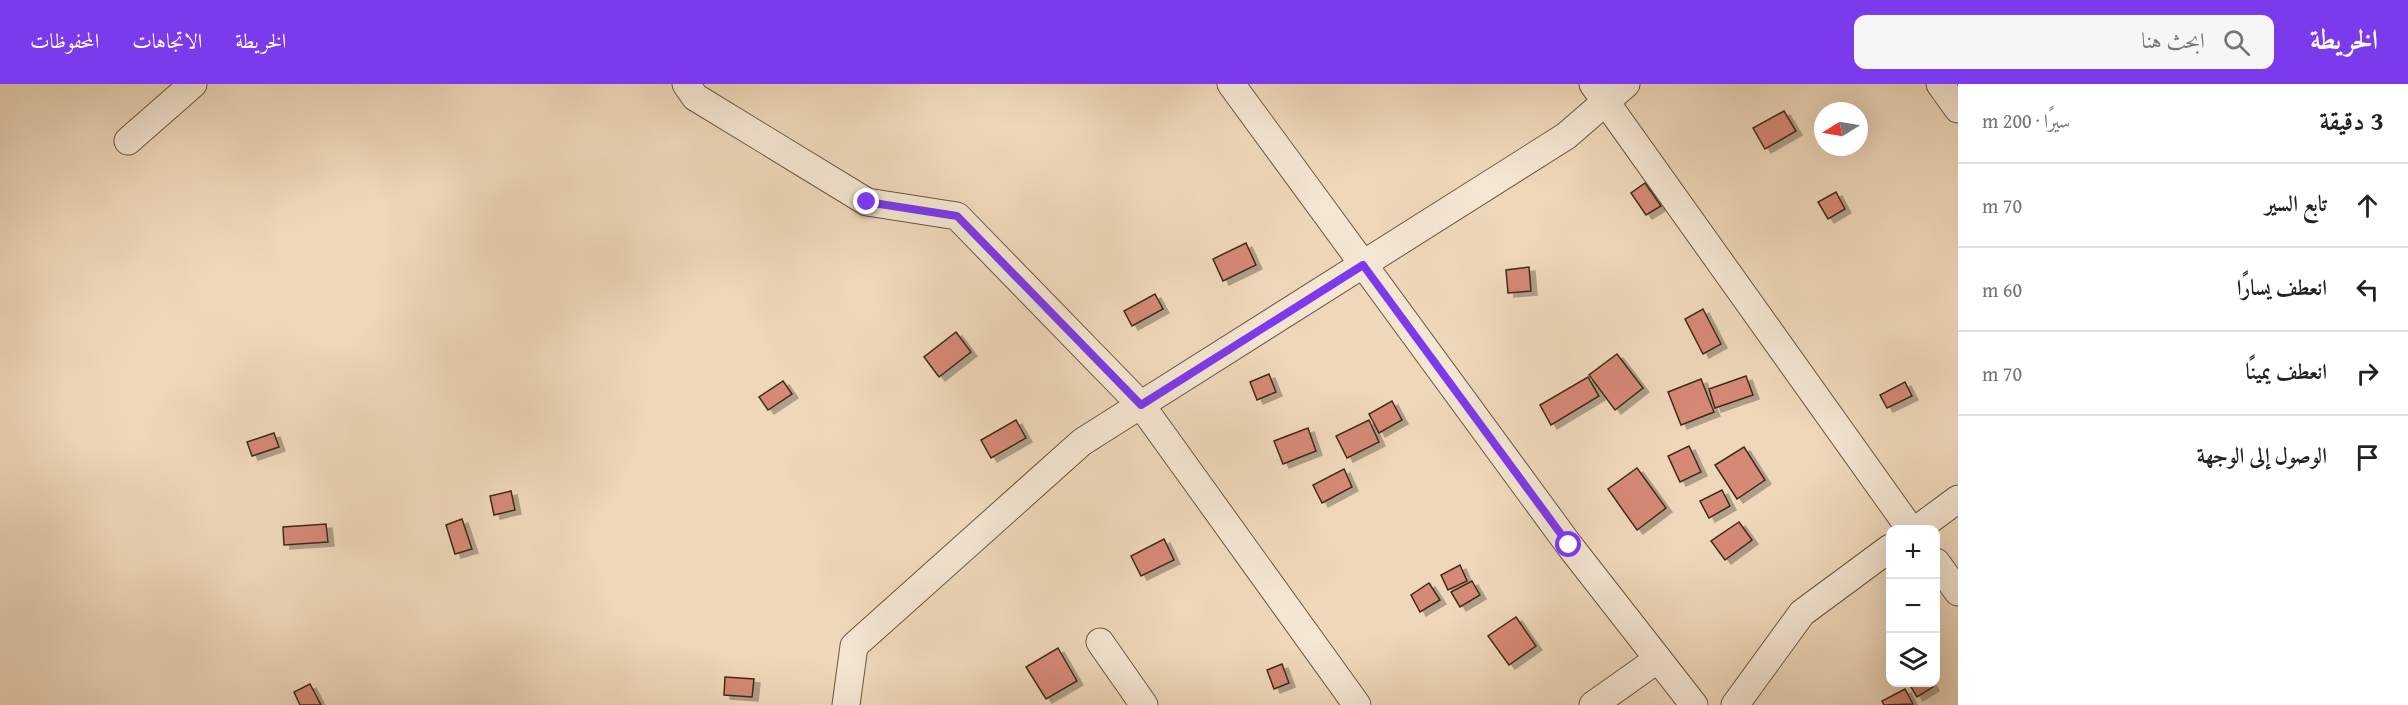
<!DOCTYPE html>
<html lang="ar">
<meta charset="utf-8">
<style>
body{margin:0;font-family:"Gentium Book Plus",Amiri,serif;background:#f6f6f6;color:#222;direction:rtl}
.controls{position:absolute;right:18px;bottom:18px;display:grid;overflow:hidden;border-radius:12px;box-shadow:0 6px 24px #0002}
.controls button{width:54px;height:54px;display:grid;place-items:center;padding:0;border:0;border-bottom:2px solid #e0e0e0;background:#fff;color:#222;font:30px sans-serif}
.compass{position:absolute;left:1814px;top:18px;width:54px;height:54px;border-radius:50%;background:#fff;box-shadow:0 6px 24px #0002;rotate:259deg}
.stop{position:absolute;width:18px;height:18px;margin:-14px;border:4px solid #7c3aed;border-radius:50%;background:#fff}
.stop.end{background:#7c3aed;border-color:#fff;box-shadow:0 2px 6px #0008}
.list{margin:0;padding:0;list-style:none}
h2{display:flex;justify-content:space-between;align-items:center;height:78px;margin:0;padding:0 24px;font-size:26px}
h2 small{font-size:20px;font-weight:400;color:#767676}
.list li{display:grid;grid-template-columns:39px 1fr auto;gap:18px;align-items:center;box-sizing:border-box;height:84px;padding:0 24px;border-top:2px solid #e0e0e0}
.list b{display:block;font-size:22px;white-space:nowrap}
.list em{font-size:20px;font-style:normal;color:#767676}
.icon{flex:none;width:33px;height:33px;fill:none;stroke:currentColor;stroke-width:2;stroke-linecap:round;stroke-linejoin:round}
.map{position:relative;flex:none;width:1958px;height:621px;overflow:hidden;direction:ltr}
header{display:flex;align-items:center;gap:36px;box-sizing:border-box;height:84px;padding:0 30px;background:#7c3aed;color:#fff}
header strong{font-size:28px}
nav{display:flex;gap:33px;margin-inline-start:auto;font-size:21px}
.search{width:420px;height:54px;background:#f6f6f6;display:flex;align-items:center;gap:15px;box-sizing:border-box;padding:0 21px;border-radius:12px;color:#767676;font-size:22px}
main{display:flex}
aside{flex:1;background:#fff}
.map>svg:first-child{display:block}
.building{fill:#d68976;stroke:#3e2c19;stroke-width:1.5;filter:url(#shadow)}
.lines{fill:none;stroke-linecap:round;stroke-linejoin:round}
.minor-casing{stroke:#6a5741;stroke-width:29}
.minor{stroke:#f5e6d2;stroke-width:27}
.route{stroke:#7c3aed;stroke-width:8}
</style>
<header>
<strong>الخريطة</strong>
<div class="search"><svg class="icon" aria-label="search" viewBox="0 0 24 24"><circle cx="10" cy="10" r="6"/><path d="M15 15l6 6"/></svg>ابحث هنا</div>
<nav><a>الخريطة</a><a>الاتجاهات</a><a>المحفوظات</a></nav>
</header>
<main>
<aside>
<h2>3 دقيقة<small>سيرًا · 200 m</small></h2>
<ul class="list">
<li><svg class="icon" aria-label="ahead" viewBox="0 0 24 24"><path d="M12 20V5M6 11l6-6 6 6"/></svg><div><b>تابع السير</b></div><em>70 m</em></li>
<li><svg class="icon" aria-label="left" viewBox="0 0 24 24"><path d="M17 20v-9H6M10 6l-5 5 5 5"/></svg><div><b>انعطف يسارًا</b></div><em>60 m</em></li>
<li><svg class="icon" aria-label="right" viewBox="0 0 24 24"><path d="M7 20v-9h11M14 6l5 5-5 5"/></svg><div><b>انعطف يمينًا</b></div><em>70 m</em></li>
<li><svg class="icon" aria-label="arrive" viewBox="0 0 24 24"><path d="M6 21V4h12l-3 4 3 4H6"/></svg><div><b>الوصول إلى الوجهة</b></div></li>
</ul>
</aside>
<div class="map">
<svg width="1958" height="621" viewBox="0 0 1958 621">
<defs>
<filter id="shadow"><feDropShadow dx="6" dy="4" stdDeviation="0" flood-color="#0004"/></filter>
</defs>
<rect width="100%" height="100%" fill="#efd8ba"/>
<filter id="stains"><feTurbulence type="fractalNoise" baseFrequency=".00333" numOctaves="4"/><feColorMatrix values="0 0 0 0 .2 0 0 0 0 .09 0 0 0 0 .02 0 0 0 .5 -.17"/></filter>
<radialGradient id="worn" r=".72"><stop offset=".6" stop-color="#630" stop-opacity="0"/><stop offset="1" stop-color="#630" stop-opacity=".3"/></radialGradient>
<!-- building -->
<g class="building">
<path d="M1784,27l12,20 -31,18 -12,-21z"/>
<path d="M1645,99l16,23 -15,9 -15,-22z"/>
<path d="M1836,108l9,17 -17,10 -10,-17z"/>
<path d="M1246,159l10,22 -33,16 -10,-22z"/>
<path d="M1529,183l2,24 -23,2 -2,-23z"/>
<path d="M1155,210l8,15 -31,17 -8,-15z"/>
<path d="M1703,225l18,35 -18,10 -18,-35z"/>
<path d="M956,248l15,20 -32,25 -15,-20z"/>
<path d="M1617,270l26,34 -28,22 -26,-35z"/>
<path d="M1269,290l7,18 -19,8 -7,-18z"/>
<path d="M1746,292l7,19 -38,13 -6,-19z"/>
<path d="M1588,293l11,19 -48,29 -11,-20z"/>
<path d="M1701,295l13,33 -33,13 -13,-33z"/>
<path d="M783,297l9,13 -24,16 -9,-13z"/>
<path d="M1905,298l7,14 -25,12 -7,-13z"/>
<path d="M1392,317l10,19 -23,13 -10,-19z"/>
<path d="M1016,336l10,18 -35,20 -10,-18z"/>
<path d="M1369,336l10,22 -32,16 -11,-22z"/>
<path d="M1308,344l8,23 -33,13 -9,-23z"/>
<path d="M274,349l5,14 -27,9 -5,-14z"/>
<path d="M1689,362l12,26 -21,10 -12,-26z"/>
<path d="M1744,363l21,33 -28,19 -22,-34z"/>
<path d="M1637,384l29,40 -29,22 -29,-41z"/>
<path d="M1344,385l8,18 -30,16 -9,-18z"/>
<path d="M1722,406l8,16 -21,12 -9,-17z"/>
<path d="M511,407l4,19 -21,5 -4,-19z"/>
<path d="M462,435l10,30 -17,5 -9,-29z"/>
<path d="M1739,438l13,18 -27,20 -14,-19z"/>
<path d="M326,440l2,18 -44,3 -1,-18z"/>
<path d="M1164,455l10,21 -33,16 -10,-20z"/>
<path d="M1460,481l7,16 -19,9 -7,-15z"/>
<path d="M1472,497l8,14 -20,12 -9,-15z"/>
<path d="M1429,499l11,17 -20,12 -9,-17z"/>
<path d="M1516,533l20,29 -27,19 -21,-29z"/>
<path d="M1058,564l19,33 -31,18 -20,-32z"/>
<path d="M1282,580l7,19 -15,6 -7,-19z"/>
<path d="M725,593l29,2 -2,18 -28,-2z"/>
<path d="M1908,598h23l2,5 -16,10z"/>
<path d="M310,600l11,21h-21l-6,-13z"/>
<path d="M1905,605l8,15 -29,1 -2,-4z"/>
</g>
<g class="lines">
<defs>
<g id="minor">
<path d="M686,0l9,13 172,105 90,14 184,189 216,300"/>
<path d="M1231,0l338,461 125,160"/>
<path d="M1593,0l318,446"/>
<path d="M1940,0l18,25"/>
<path d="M128,57l65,-57"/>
<path d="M1916,446l42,-31"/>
<path d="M1936,478l22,30"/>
<path d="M1100,558l44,63"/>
<path d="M846,621l8,-59 228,-204 484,-306 60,-52"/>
<path d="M1593,621l65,-46"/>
<path d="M1735,621l67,-92 88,-65"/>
</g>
</defs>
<!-- minor casing -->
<use href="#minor" class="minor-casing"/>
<!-- minor -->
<use href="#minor" class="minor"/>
</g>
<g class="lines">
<!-- route -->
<path class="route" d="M867,118l90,14 184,189 222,-140 206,280"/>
</g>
<rect width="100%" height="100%" filter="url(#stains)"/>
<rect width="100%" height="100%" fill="url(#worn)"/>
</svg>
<div class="controls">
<button>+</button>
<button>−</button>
<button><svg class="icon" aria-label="layers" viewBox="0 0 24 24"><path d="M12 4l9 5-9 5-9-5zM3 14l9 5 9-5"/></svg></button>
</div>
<svg class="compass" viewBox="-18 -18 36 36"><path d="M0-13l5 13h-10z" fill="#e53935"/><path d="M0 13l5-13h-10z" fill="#767676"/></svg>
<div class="stop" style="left:1569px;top:461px"></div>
<div class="stop end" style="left:867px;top:118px"></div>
</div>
</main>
